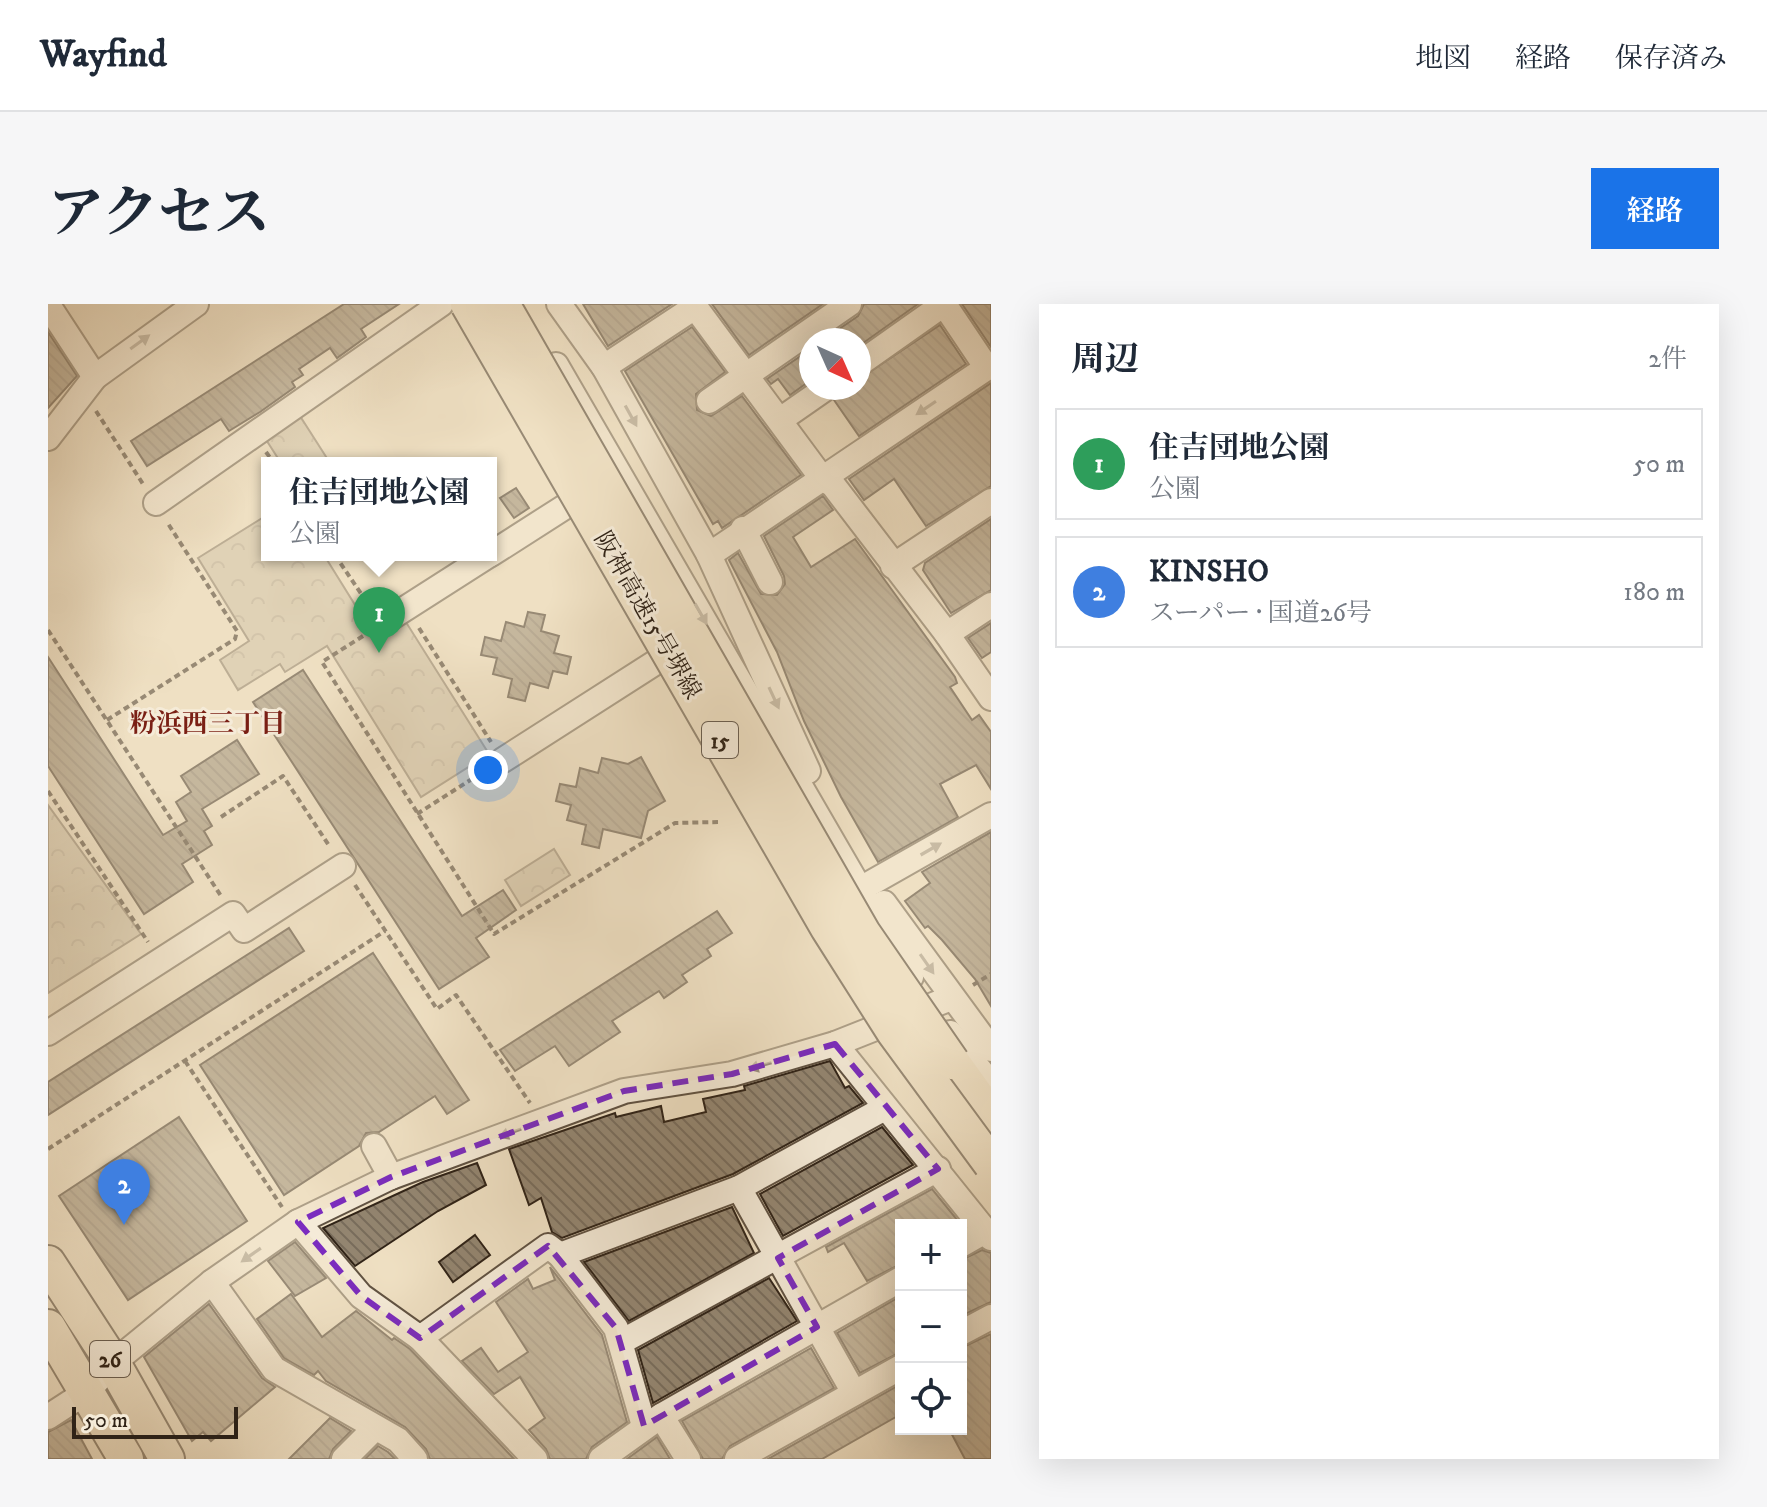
<!DOCTYPE html>
<html lang="ja">
<meta charset="utf-8">
<style>
body{margin:0;font-family:"IM FELL DW Pica","Noto Serif JP",serif;background:#f6f6f7;color:#1f2937}
.controls{position:absolute;right:24px;bottom:24px;display:grid;overflow:hidden;border-radius:0px;box-shadow:0 8px 32px #0002}
.controls button{width:72px;height:72px;display:grid;place-items:center;padding:0;border:0;border-bottom:2px solid #e0e1e3;background:#fff;color:#1f2937;font:40px sans-serif}
.compass{position:absolute;left:751px;top:24px;width:72px;height:72px;border-radius:50%;background:#fff;box-shadow:0 8px 32px #0002;rotate:135deg}
.scale{position:absolute;left:24px;bottom:20px;width:166px;box-sizing:border-box;padding-left:8px;border:4px solid #302317;border-top:0;font-size:22px;line-height:28px;white-space:nowrap;color:#302317;-webkit-text-stroke:6px #f5ebd8;paint-order:stroke}
.you{position:absolute;left:440px;top:466px;width:28px;height:28px;margin:-20px;border:6px solid #fff;border-radius:50%;background:#1a73e8;box-shadow:0 0 0 12px #1a73e833}
.badge{display:grid;place-items:center;width:52px;height:52px;border-radius:50%;background:#1a73e8;color:#fff;font-size:26px;font-weight:700}
.pin{position:absolute;translate:-50% -66px;filter:drop-shadow(0 2px 4px #0008)}
.pin::after{content:'';position:absolute;top:42px;width:28px;height:24px;background:inherit;clip-path:polygon(0 0,100% 0,50% 100%)}
.popup{position:absolute;left:213px;top:153px;width:236px;height:104px;box-sizing:border-box;display:grid;place-content:center;border-radius:0px;background:#fff;filter:drop-shadow(0 2px 6px #0005);font-size:26px;white-space:nowrap;color:#747a83}
.popup b{font-size:30px;color:#1f2937}
.popup::after{content:'';position:absolute;left:50%;top:100%;margin-left:-16px;border:16px solid transparent;border-top-color:#fff}
.list{margin:0;padding:0;list-style:none}
h2{display:flex;justify-content:space-between;align-items:center;height:104px;margin:0;padding:0 32px;font-size:34px}
h2 small{font-size:26px;font-weight:400;color:#747a83}
.list li{display:grid;grid-template-columns:52px 1fr auto;gap:24px;align-items:center;box-sizing:border-box;height:112px;margin:0 16px 16px;padding:0 16px;border:2px solid #e0e1e3;border-radius:0px}
.list b{display:block;font-size:30px;white-space:nowrap}
.list p{margin:0;font-size:26px;white-space:nowrap;color:#747a83}
.list em{font-size:26px;font-style:normal;color:#747a83}
.icon{flex:none;width:44px;height:44px;fill:none;stroke:currentColor;stroke-width:2;stroke-linecap:round;stroke-linejoin:round}
.map{position:relative;flex:none;width:943px;height:1155px;overflow:hidden;border-radius:0px}
header{display:flex;align-items:center;gap:48px;box-sizing:border-box;height:112px;padding:0 40px;background:#fff;border-bottom:2px solid #e0e1e3}
header strong{font-size:38px}
nav{display:flex;gap:44px;margin-inline-start:auto;font-size:28px}
.intro{display:flex;align-items:center;justify-content:space-between;box-sizing:border-box;height:192px;padding:0 48px}
h1{margin:0;font-size:56px}
.button{padding:20px 36px;border-radius:0px;background:#1a73e8;color:#fff;font-size:28px;font-weight:700}
main{display:flex;gap:48px;padding:0 48px}
aside{flex:1;background:#fff;border-radius:0px;box-shadow:0 8px 32px #0002}
.map>svg:first-child{display:block}
.park{fill:url(#park-crowns);stroke:#80725e;stroke-width:2}
.building{fill:url(#building-back-hatch);stroke:#302317;stroke-width:2}
.lines{fill:none;stroke-linecap:round;stroke-linejoin:round}
.minor-casing{stroke:#605242;stroke-width:28}
.highway-casing{stroke:#302317;stroke-width:38}
.path{stroke:#302317;stroke-width:4;stroke-dasharray:6 4;stroke-linecap:butt}
.minor{stroke:#f5ebd8;stroke-width:24}
.highway{stroke:#efe0c3;stroke-width:34}
.highway-bridge-casing{stroke:#302317;stroke-width:38;stroke-linecap:butt}
.highway-bridge{stroke:#efe0c3;stroke-width:34}
.oneway{fill:#9c9181}
.marked{fill:none;stroke:#7b2cbf;stroke-width:6;stroke-dasharray:16 10;stroke-linejoin:round}
.labels{text-anchor:middle;stroke-width:6;stroke-linejoin:round;paint-order:stroke}
.shield{fill:#f5ebd8;stroke:#6b5f51;stroke-width:2}
.shield-label{font-size:22px;font-weight:bold;fill:#302317}
.street-label{font-size:24px;fill:#302317;stroke:#f5ebd8}
.neighbourhood-label{font-size:26px;font-weight:bold;fill:#7a1f14;stroke:#f5ebd8}
</style>
<header>
<strong>Wayfind</strong>
<nav><a>地図</a><a>経路</a><a>保存済み</a></nav>
</header>
<div class="intro"><h1>アクセス</h1><a class="button">経路</a></div>
<main>
<div class="map">
<svg width="943" height="1155" viewBox="0 0 943 1155">
<defs>
<pattern id="park-crowns" width="20" height="18" patternUnits="userSpaceOnUse" patternTransform="scale(2)"><rect width="20" height="18" fill="#cfc0a6"/><path d="M2 6a3 3 0 1 1 6 0M12 15a3 3 0 1 1 6 0" fill="none" stroke="#b2a58e"/></pattern>
<pattern id="building-back-hatch" width="6" height="6" patternUnits="userSpaceOnUse" patternTransform="scale(2)"><rect width="6" height="6" fill="#938570"/><path d="M-1 5l2 2M0 0l6 6M5-1l2 2" fill="none" stroke="#786c5b"/></pattern>
</defs>
<rect width="100%" height="100%" fill="#efe0c3"/>
<filter id="stains"><feTurbulence type="fractalNoise" baseFrequency=".0025" numOctaves="4"/><feColorMatrix values="0 0 0 0 .2 0 0 0 0 .09 0 0 0 0 .02 0 0 0 .5 -.17"/></filter>
<radialGradient id="worn" r=".72"><stop offset=".6" stop-color="#630" stop-opacity="0"/><stop offset="1" stop-color="#630" stop-opacity=".3"/></radialGradient>
<!-- park -->
<g class="park">
<path d="M252,112l30,47h-49l-16,-25z"/>
<path d="M219,211v40h57l51,82 29,-18 85,135 -68,43 -94,-151 -42,26 -5,-8 -42,26 -18,-30 29,-19 -51,-83z"/>
<path d="M0,501l93,129 -93,59z"/>
<path d="M506,545l16,26 -49,31 -16,-26z"/>
</g>
<!-- building -->
<g class="building">
<path d="M296,0h55l-38,25 5,8 -29,21 -7,-10 -31,21 4,6 -11,7 3,5 -35,25 -31,19 -8,-12 -74,47 -16,-25z"/>
<path d="M535,0h89l-64,42z"/>
<path d="M664,0h111l-74,51z"/>
<path d="M816,0h54l-59,42v-6h-36l35,-24z"/>
<path d="M914,0h29v43z"/>
<path d="M892,21l26,39 -107,72 -25,-36 7,-12h18v-9z"/>
<path d="M644,23l33,45 -29,22 1,16 14,6 31,-20 59,79 -79,53 -4,-7 -5,3 -88,-153z"/>
<path d="M0,28l29,44 -29,32z"/>
<path d="M763,45v31l-21,15 -12,-16 -7,5 -4,-5z"/>
<path d="M943,79v103l-65,40 -32,-47 -30,21 -15,-21z"/>
<path d="M468,184l13,20 -15,10 -14,-20z"/>
<path d="M775,192l10,14 -40,27 18,30 44,-28 100,138 2,6 -7,4 22,33 7,-5 12,17v57l-15,-24 -36,19 18,33 -80,45 -37,-65 -37,-76 -27,-69 -48,-92 9,-7 23,41 16,1 8,-11 -1,-8 -20,-40z"/>
<path d="M943,215v71l-40,23 -28,-43 2,-7z"/>
<path d="M480,308l17,3 -4,16 18,5 -5,17 17,4 -4,17 -14,-3 -5,17 -18,-5 -5,18 -17,-4 4,-18 -19,-5 4,-16 -16,-3 4,-18 16,4 5,-19 18,5z"/>
<path d="M943,319v29l-9,6 -14,-20z"/>
<path d="M0,353l115,178 24,-14 -11,-19 15,-10 -10,-16 56,-36 22,34 -57,35 10,17 -8,5 8,14 -30,19 11,18 -49,32 -96,-148z"/>
<path d="M255,366l159,246 41,-26 13,20 -40,28 13,19 -50,32 -186,-287z"/>
<path d="M593,453l24,44 -17,10 -7,27 -38,-9 -4,19 -17,-4 4,-19 -19,-5 4,-15 -15,-4 4,-17 16,3 4,-19 18,5 4,-15 26,6z"/>
<path d="M943,528v174l-16,-27 -33,-39 -14,-14 -3,2 -20,-27 25,-18 -8,-11z"/>
<path d="M669,607l15,22 -25,16 4,7 -29,19 5,7 -23,16 -5,-7 -47,30 8,11 -51,34 -14,-20 -40,25 -15,-21z"/>
<path d="M241,624l15,23 -256,164v-33z"/>
<path d="M325,649l96,147 -22,14 -12,-18 -56,36 -13,1 -7,13 -75,49 -84,-130z"/>
<path d="M782,757l15,27 4,-2 14,17 -130,71 -171,64 -10,-6 -11,-34 -12,7 -20,-56 106,-36 1,4 45,-11 3,16 42,-10 -3,-13 42,-9 -1,-4z"/>
<path d="M131,813l68,104 -119,79 -69,-104z"/>
<path d="M834,823l31,38 -130,71 -23,-42z"/>
<path d="M429,859l9,22 -48,26 -83,55 -32,-38 100,-46z"/>
<path d="M884,885l31,38 -62,-2v39l-34,17 -23,-38 -16,9 -2,-5z"/>
<path d="M684,903l22,46 -125,68 -45,-59z"/>
<path d="M427,931l15,20 -37,27 -14,-20z"/>
<path d="M247,938l31,36 -31,18 -27,-35z"/>
<path d="M934,946l9,3v49l-30,14v-56z"/>
<path d="M502,963l52,68 25,87 -35,25 -6,12h-36l-4,-10 -17,-19 16,-12 -25,-41 -26,17 -32,-33 19,-13 17,24 30,-20 -32,-50 32,-23 5,10 22,-9z"/>
<path d="M721,974l28,43 -144,82 -15,-53z"/>
<path d="M243,990l31,43 34,-26 36,29 2,-2 16,11 104,110h-84l-4,-10 -21,-22 -79,-46 -8,-10 -4,4 -30,-17 -27,-39z"/>
<path d="M853,992v56l-41,21 -23,-40z"/>
<path d="M161,1000l53,74 13,9 -64,54 -8,-9 -11,9 -48,-84z"/>
<path d="M943,1030v125h-26l-16,-30h12v-81z"/>
<path d="M763,1044l23,40 -104,58 -8,13h-19l-21,-38z"/>
<path d="M853,1080v30l-79,45h-54z"/>
<path d="M282,1114l21,13 -18,18 -4,10h-40z"/>
<path d="M23,1116l21,39h-44v-27z"/>
<path d="M609,1133l13,22h-43z"/>
<path d="M330,1142l10,6 7,7h-30z"/>
</g>
<g class="lines">
<defs>
<g id="minor">
<path d="M511,0l45,63 105,188 99,216"/>
<path d="M645,0l128,173 12,8 114,149 44,64"/>
<path d="M896,0l43,64"/>
<path d="M0,1l47,72"/>
<path d="M811,60l85,-60"/>
<path d="M508,61l355,612"/>
<path d="M556,63l91,-60"/>
<path d="M661,97l140,-97"/>
<path d="M732,116l46,-32"/>
<path d="M0,134l47,-61 101,-73"/>
<path d="M108,199l285,-199"/>
<path d="M695,225l27,53"/>
<path d="M443,250l83,-53"/>
<path d="M661,251l282,-190"/>
<path d="M845,262l98,-65"/>
<path d="M333,320l108,-69"/>
<path d="M899,330l44,-29"/>
<path d="M455,456l161,-103"/>
<path d="M823,579l120,-68"/>
<path d="M836,599l107,146"/>
<path d="M0,729l185,-119 11,16 99,-64"/>
<path d="M902,729l41,51"/>
<path d="M787,740l156,194"/>
<path d="M326,842l17,31"/>
<path d="M691,884l115,205"/>
<path d="M250,918l63,74 59,42 128,-92 12,9 56,73 28,98"/>
<path d="M913,941l24,-14"/>
<path d="M512,951l179,-67 146,-80"/>
<path d="M164,978l62,87 124,71 17,19"/>
<path d="M913,1029l30,-16"/>
<path d="M372,1034l115,121"/>
<path d="M573,1038l317,-173"/>
<path d="M613,1112l240,-137"/>
<path d="M0,1113l40,-26 25,-28 99,-81 86,-60 93,-45 233,-86 108,-17 103,-30 116,-46"/>
<path d="M296,1155l31,-31"/>
<path d="M553,1155l60,-43 27,43"/>
<path d="M689,1155l164,-92"/>
</g>
<g id="highway">
<path d="M904,758l39,54"/>
<path d="M0,959l65,100 54,96"/>
<path d="M0,1023l78,132"/>
</g>
</defs>
<!-- minor casing -->
<use href="#minor" class="minor-casing"/>
<!-- highway casing -->
<use href="#highway" class="highway-casing"/>
<!-- path -->
<g class="path">
<path d="M48,107l47,73"/>
<path d="M218,148l8,11"/>
<path d="M287,251l33,49"/>
<path d="M371,324l72,114"/>
<path d="M0,326l173,266"/>
<path d="M315,332l-41,26 172,272 181,-111 43,-1"/>
<path d="M59,416l128,-81 2,-8 -70,-109"/>
<path d="M0,487l100,151"/>
<path d="M369,510l69,-44"/>
<path d="M173,513l62,-41 47,71"/>
<path d="M307,581l82,124 19,-14 74,108"/>
<path d="M925,681l18,-11"/>
<path d="M137,757l97,146"/>
<path d="M0,845l337,-218"/>
</g>
<!-- minor -->
<use href="#minor" class="minor"/>
<!-- highway -->
<use href="#highway" class="highway"/>
<defs>
<g id="highway-bridge">
<path d="M420,0l360,624 66,104 97,132"/>
<path d="M454,0l361,629 89,129"/>
</g>
</defs>
<!-- highway-bridge casing -->
<use href="#highway-bridge" class="highway-bridge-casing"/>
<!-- highway-bridge -->
<use href="#highway-bridge" class="highway-bridge"/>
</g>
<!-- one-way arrows -->
<defs><path id="oneway-solid" d="M-6-.8H1V-3.2L6.5 0L1 3.2V.8H-6Z" transform="scale(2)"/></defs>
<g class="oneway">
<use href="#oneway-solid" transform="translate(92 38) rotate(-36)"/>
<use href="#oneway-solid" transform="translate(878 104) rotate(146)"/>
<use href="#oneway-solid" transform="translate(583 112) rotate(61)"/>
<use href="#oneway-solid" transform="translate(653 310) rotate(60)"/>
<use href="#oneway-solid" transform="translate(726 394) rotate(65)"/>
<use href="#oneway-solid" transform="translate(883 545) rotate(-30)"/>
<use href="#oneway-solid" transform="translate(879 660) rotate(55)"/>
<use href="#oneway-solid" transform="translate(712 762) rotate(164)"/>
<use href="#oneway-solid" transform="translate(462 829) rotate(160)"/>
<use href="#oneway-solid" transform="translate(203 951) rotate(145)"/>
</g>
<!-- marked area -->
<path d="M0 0H943V1155H0ZM787,740l103,125 -160,89 39,69 -173,99 -28,-98 -68,-82 -128,92 -59,-42 -63,-74 93,-45 233,-86 108,-17z" fill="#efe0c3" fill-opacity=".55" fill-rule="evenodd"/>
<path class="marked" d="M787,740l103,125 -160,89 39,69 -173,99 -28,-98 -68,-82 -128,92 -59,-42 -63,-74 93,-45 233,-86 108,-17z"/>
<g class="labels">
<!-- shield labels -->
<g class="shield">
<rect x="654" y="418" width="36" height="36" rx="6"/>
<rect x="42" y="1037" width="40" height="36" rx="6"/>
</g>
<g class="shield-label">
<text x="672" y="444">15</text>
<text x="62" y="1063">26</text>
</g>
<!-- street labels -->
<g class="street-label">
<text transform="translate(600 311) rotate(60)" y="8">阪神高速15号堺線</text>
</g>
<!-- neighbourhood labels -->
<g class="neighbourhood-label">
<text x="160" y="428">粉浜西三丁目</text>
</g>
</g>
<rect width="100%" height="100%" filter="url(#stains)"/>
<rect width="100%" height="100%" fill="url(#worn)"/>
</svg>
<div class="controls">
<button>+</button>
<button>−</button>
<button><svg class="icon" aria-label="locate" viewBox="0 0 24 24"><circle cx="12" cy="12" r="6"/><path d="M12 2v4M12 18v4M2 12h4M18 12h4"/></svg></button>
</div>
<svg class="compass" viewBox="-18 -18 36 36"><path d="M0-13l5 13h-10z" fill="#e53935"/><path d="M0 13l5-13h-10z" fill="#747a83"/></svg>
<div class="scale">50 m</div>
<div class="you"></div>
<div class="pin badge" style="left:331px;top:349px;background:#2e9e5b">1</div>
<div class="popup"><b>住吉団地公園</b>公園</div>
<div class="pin badge" style="left:76px;top:921px;background:#3f7fe0">2</div>
</div>
<aside>
<h2>周辺<small>2件</small></h2>
<ul class="list">
<li><span class="badge" style="background:#2e9e5b">1</span><div><b>住吉団地公園</b><p>公園</p></div><em>50 m</em></li>
<li><span class="badge" style="background:#3f7fe0">2</span><div><b>KINSHO</b><p>スーパー · 国道26号</p></div><em>180 m</em></li>
</ul>
</aside>
</main>
